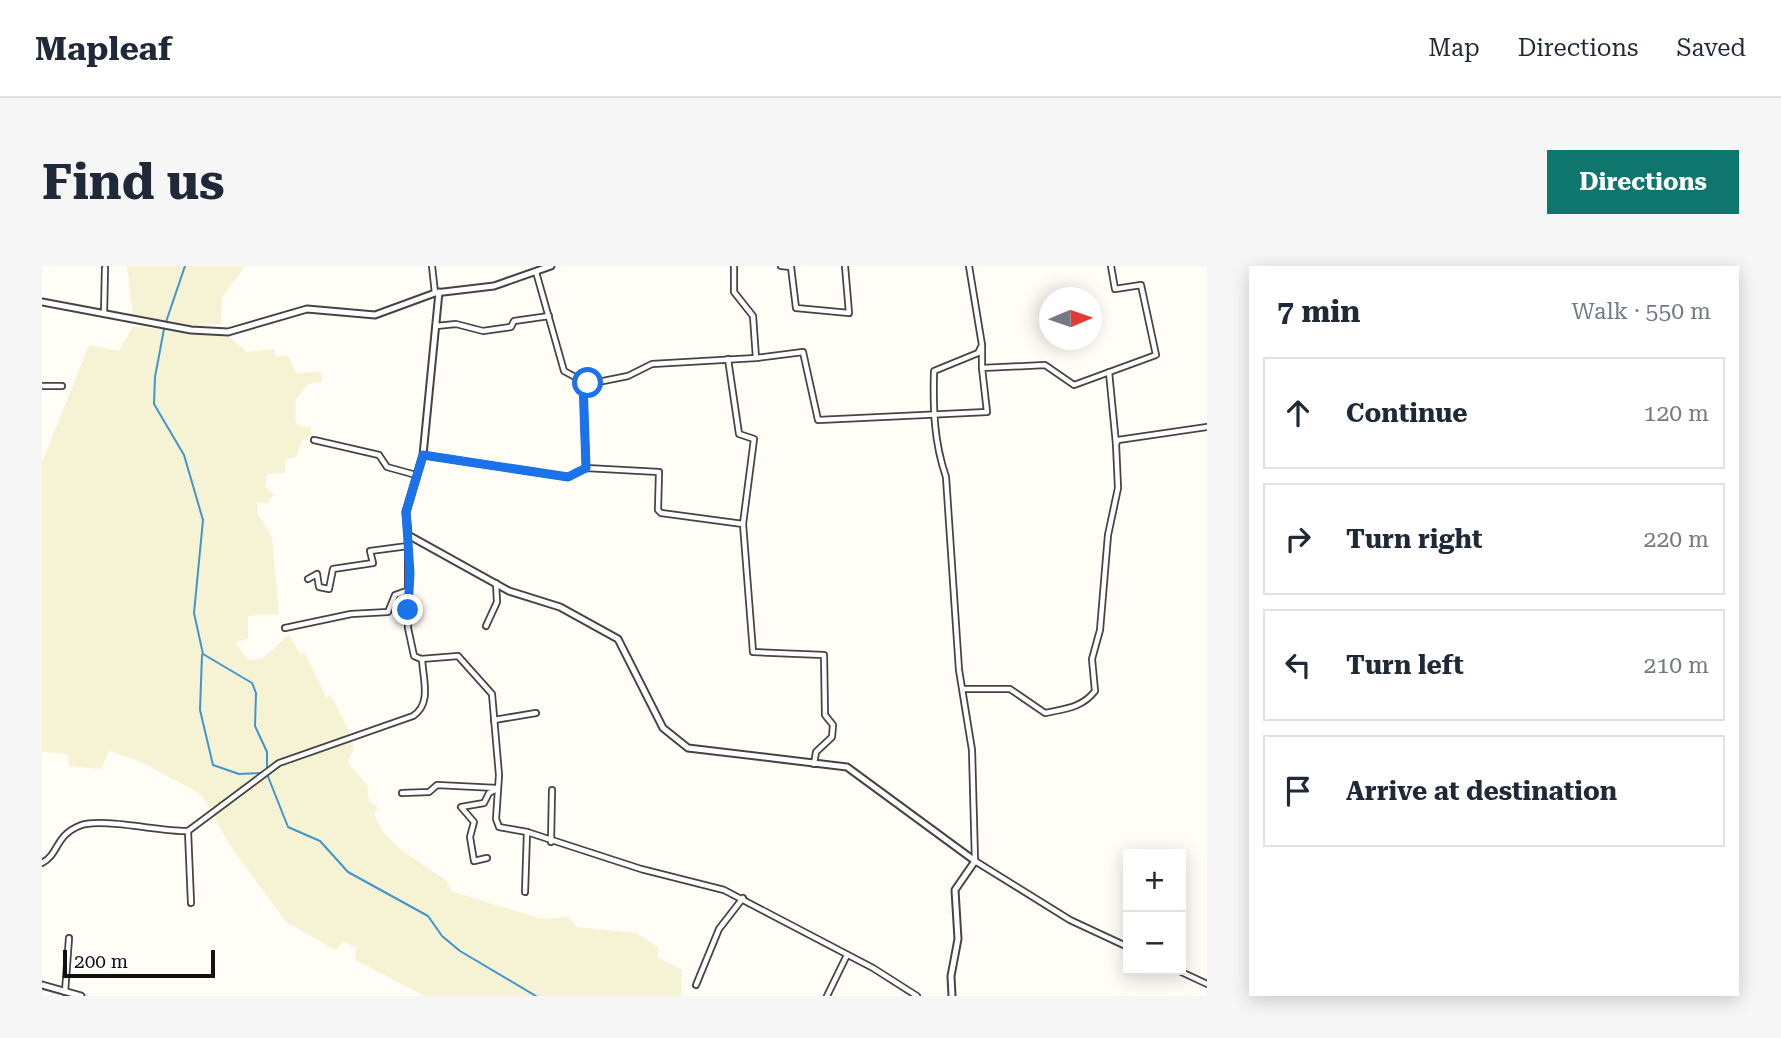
<!DOCTYPE html>
<meta charset="utf-8">
<style>
body{margin:0;font-family:"Roboto Serif",serif;background:#f6f6f7;color:#1f2937}
.controls{position:absolute;right:21px;bottom:21px;display:grid;overflow:hidden;border-radius:0px;box-shadow:0 4px 18px #0003}
.controls button{width:63px;height:63px;display:grid;place-items:center;padding:0;border:0;border-bottom:2px solid #e0e1e3;background:#fff;color:#1f2937;font:35px sans-serif}
.compass{position:absolute;left:997px;top:21px;width:63px;height:63px;border-radius:50%;background:#fff;box-shadow:0 4px 18px #0003;rotate:88deg}
.scale{position:absolute;left:21px;bottom:18px;width:152px;box-sizing:border-box;padding-left:7px;border:4px solid #111;border-top:0;font-size:19px;line-height:24px;white-space:nowrap;color:#111;-webkit-text-stroke:5px #fff;paint-order:stroke}
.stop{position:absolute;width:21px;height:21px;margin:-16px;border:5px solid #1a73e8;border-radius:50%;background:#fff}
.stop.end{background:#1a73e8;border-color:#fff;box-shadow:0 2px 7px #0008}
.list{margin:0;padding:0;list-style:none}
h2{display:flex;justify-content:space-between;align-items:center;height:91px;margin:0;padding:0 28px;font-size:30px}
h2 small{font-size:23px;font-weight:400;color:#747a83}
.list li{display:grid;grid-template-columns:46px 1fr auto;gap:21px;align-items:center;box-sizing:border-box;height:112px;margin:0 14px 14px;padding:0 14px;border:2px solid #e0e1e3;border-radius:0px}
.list b{display:block;font-size:26px;white-space:nowrap}
.list em{font-size:23px;font-style:normal;color:#747a83}
.icon{flex:none;width:38px;height:38px;fill:none;stroke:currentColor;stroke-width:2;stroke-linecap:round;stroke-linejoin:round}
.map{position:relative;flex:none;width:1165px;height:730px;overflow:hidden;border-radius:0px}
header{display:flex;align-items:center;gap:42px;box-sizing:border-box;height:98px;padding:0 35px;background:#fff;border-bottom:2px solid #e0e1e3}
header strong{font-size:33px}
nav{display:flex;gap:38px;margin-inline-start:auto;font-size:24px}
.intro{display:flex;align-items:center;justify-content:space-between;box-sizing:border-box;height:168px;padding:0 42px}
h1{margin:0;font-size:49px}
.button{padding:18px 32px;border-radius:0px;background:#0f766e;color:#fff;font-size:24px;font-weight:700}
main{display:flex;gap:42px;padding:0 42px}
aside{flex:1;background:#fff;border-radius:0px;box-shadow:0 4px 18px #0003}
.map>svg:first-child{display:block}
.farmland{fill:#f6f3d4}
.lines{fill:none;stroke-linecap:round;stroke-linejoin:round}
.stream{stroke:#3f96cf;stroke-width:2}
.minor-casing{stroke:#444;stroke-width:8}
.tertiary-casing{stroke:#444;stroke-width:9}
.minor{stroke:#fff;stroke-width:4.5}
.tertiary{stroke:#fff;stroke-width:5}
.route{stroke:#1a73e8;stroke-width:9}
</style>
<header>
<strong>Mapleaf</strong>
<nav><a>Map</a><a>Directions</a><a>Saved</a></nav>
</header>
<div class="intro"><h1>Find us</h1><a class="button">Directions</a></div>
<main>
<div class="map">
<svg width="1165" height="730" viewBox="0 0 1165 730">
<rect width="100%" height="100%" fill="#fffdf5"/>
<!-- farmland -->
<g class="farmland">
<path d="M85,0h118l-23,31 -1,27 -24,2 -64,-11z"/>
<path d="M91,60l96,11 18,15 27,-3 2,8 12,-2 8,18 25,-1 1,10 -14,2 -12,15 -1,23 7,5h9v7l-10,8 -4,15 -11,2 -1,14 -18,1 -2,13 9,8 -7,8h-10l1,11 14,23 7,77 -31,2v23l-13,3 13,18 15,-2 26,-24 11,20 5,-1 21,44 5,-2 19,38 4,14 -6,16 19,22 2,17 9,5 -4,7 9,18 17,17 47,32 4,10 91,28 26,-2 9,10 59,6 22,14v10l24,13 -1,26h-256l-70,-36 1,-12 -13,-7 -7,9 -49,-27 -56,-76 -30,-53 -60,-32 -32,-11 -8,18 -32,-3 -1,-12 -26,-2v-290l47,-117 30,6z"/>
</g>
<g class="lines">
<!-- stream -->
<g class="stream">
<path d="M124,56l19,-56"/>
<path d="M122,63l-9,48 -1,27 30,51 19,65 -9,93 9,41 49,29 4,10 -1,33 12,26v17"/>
<path d="M160,389l-2,55 13,55 26,9 23,-1"/>
<path d="M225,508l21,53 32,14 28,31 80,44 14,20 18,15 76,45"/>
</g>
<defs>
<g id="minor">
<path d="M390,0l3,27"/>
<path d="M739,0l10,1 5,41 53,5 -4,-47"/>
<path d="M927,0l13,79 -4,8 -44,18c-1,38 0,71 12,106l13,193 13,80 3,111 95,59 58,27"/>
<path d="M494,6l28,99 24,13 40,-8 24,-12 104,-6 -3,-42 -19,-24v-26"/>
<path d="M62,48l1,-46"/>
<path d="M394,60l20,-2 27,7 28,-4 3,-6 35,-5"/>
<path d="M714,92l47,-6 15,68 169,-8 -5,-44 63,-3 29,20 82,-30 -15,-70 -26,4 -4,-23"/>
<path d="M686,93l11,75 15,5 -11,85"/>
<path d="M940,102v-22"/>
<path d="M1067,106l7,72"/>
<path d="M541,115l3,87"/>
<path d="M0,120h20"/>
<path d="M272,174l65,15 8,12 29,8"/>
<path d="M381,189l145,22 18,-9 73,4 -1,38 3,3 82,11 10,128 71,3 1,60 8,10 -1,12 -16,15 -2,12"/>
<path d="M366,269v93l6,28 7,3 37,-3 34,38 7,81 -3,44 3,8 28,5 114,37 83,21 149,78 44,28"/>
<path d="M266,313l9,-5 2,13 10,2 4,-20 40,-6 -3,-12 38,-5"/>
<path d="M444,360l11,-24 -1,-19"/>
<path d="M243,362l66,-14 37,-2 7,-17 14,-5"/>
<path d="M921,423h47l35,24c19,-4 37,-5 50,-22l-3,-32 8,-29 8,-95 10,-47 -2,-44 2,-4 89,-13"/>
<path d="M452,454l42,-7"/>
<path d="M360,527l27,-1 8,-7 60,3"/>
<path d="M146,565l3,72"/>
<path d="M509,576l1,-52"/>
<path d="M445,592l-13,3 -4,-24 4,-15 -13,-15 23,-4 5,-10 8,-4"/>
<path d="M0,597c17,-9 13,-27 37,-37 20,-9 83,6 109,5l91,-68 134,-47c19,-12 10,-37 9,-57"/>
<path d="M483,626l2,-60"/>
<path d="M1135,704l30,14"/>
<path d="M654,719l23,-56 24,-31"/>
<path d="M23,726l4,-54"/>
<path d="M785,730l20,-41"/>
</g>
<g id="tertiary">
<path d="M397,26l-16,163 -17,57 2,23 101,56 51,16 58,32 45,89 25,20 159,19 128,94 -20,29 3,49 -7,37 1,20"/>
<path d="M0,36l149,28 37,2 79,-23 68,6 60,-22 59,-7 57,-20"/>
<path d="M0,719l39,11"/>
</g>
</defs>
<!-- minor casing -->
<use href="#minor" class="minor-casing"/>
<!-- tertiary casing -->
<use href="#tertiary" class="tertiary-casing"/>
<!-- minor -->
<use href="#minor" class="minor"/>
<!-- tertiary -->
<use href="#tertiary" class="tertiary"/>
</g>
<g class="lines">
<!-- route -->
<path class="route" d="M366,344l2,-37 -4,-61 17,-57 145,22 18,-9 -3,-87 5,2"/>
</g>
</svg>
<div class="controls">
<button>+</button>
<button>−</button>
</div>
<svg class="compass" viewBox="-18 -18 36 36"><path d="M0-13l5 13h-10z" fill="#e53935"/><path d="M0 13l5-13h-10z" fill="#747a83"/></svg>
<div class="scale">200 m</div>
<div class="stop" style="left:546px;top:117px"></div>
<div class="stop end" style="left:366px;top:344px"></div>
</div>
<aside>
<h2>7 min<small>Walk · 550 m</small></h2>
<ul class="list">
<li><svg class="icon" aria-label="ahead" viewBox="0 0 24 24"><path d="M12 20V5M6 11l6-6 6 6"/></svg><div><b>Continue</b></div><em>120 m</em></li>
<li><svg class="icon" aria-label="right" viewBox="0 0 24 24"><path d="M7 20v-9h11M14 6l5 5-5 5"/></svg><div><b>Turn right</b></div><em>220 m</em></li>
<li><svg class="icon" aria-label="left" viewBox="0 0 24 24"><path d="M17 20v-9H6M10 6l-5 5 5 5"/></svg><div><b>Turn left</b></div><em>210 m</em></li>
<li><svg class="icon" aria-label="arrive" viewBox="0 0 24 24"><path d="M6 21V4h12l-3 4 3 4H6"/></svg><div><b>Arrive at destination</b></div></li>
</ul>
</aside>
</main>
